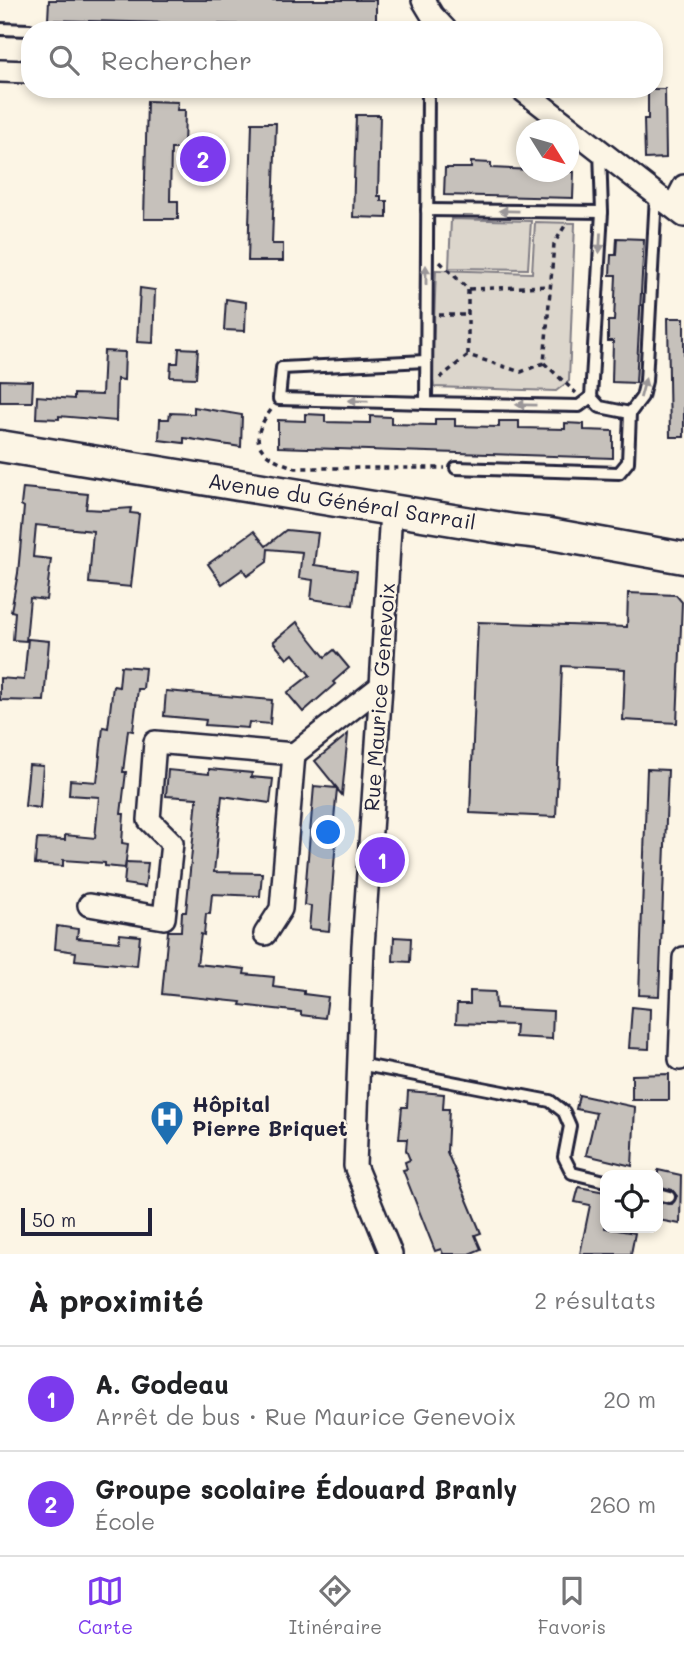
<!DOCTYPE html>
<html lang="fr">
<meta charset="utf-8">
<style>
body{margin:0;font-family:Mali,sans-serif;background:#f6f6f6;color:#202124}
.controls{position:absolute;right:21px;bottom:21px;display:grid;overflow:hidden;border-radius:14px;box-shadow:0 4px 10px #0003}
.controls button{width:63px;height:63px;display:grid;place-items:center;padding:0;border:0;border-bottom:2px solid #e0e0e0;background:#fff;color:#202124;font:35px sans-serif}
.compass{position:absolute;left:516px;top:119px;width:63px;height:63px;border-radius:50%;background:#fff;box-shadow:0 4px 10px #0003;rotate:127deg}
.scale{position:absolute;left:21px;bottom:18px;width:131px;box-sizing:border-box;padding-left:7px;border:4px solid #22223b;border-top:0;font-size:19px;line-height:24px;white-space:nowrap;color:#22223b;-webkit-text-stroke:5px #fcf5e5;paint-order:stroke}
.you{position:absolute;left:329px;top:833px;width:24px;height:24px;margin:-18px;border:5px solid #fff;border-radius:50%;background:#1a73e8;box-shadow:0 0 0 10px #1a73e833}
.badge{display:grid;place-items:center;width:46px;height:46px;border-radius:50%;background:#7c3aed;color:#fff;font-size:23px;font-weight:700}
.pin{position:absolute;translate:-50% -50%;border:4px solid #fff;box-shadow:0 2px 7px #0006}
.list{margin:0;padding:0;list-style:none}
h2{display:flex;justify-content:space-between;align-items:center;height:91px;margin:0;padding:0 28px;font-size:30px}
h2 small{font-size:23px;font-weight:400;color:#757577}
.list li{display:grid;grid-template-columns:46px 1fr auto;gap:21px;align-items:center;box-sizing:border-box;height:105px;padding:0 28px;border-top:2px solid #e0e0e0}
.list b{display:block;font-size:26px;white-space:nowrap}
.list p{margin:0;font-size:23px;white-space:nowrap;color:#757577}
.list em{font-size:23px;font-style:normal;color:#757577}
.icon{flex:none;width:38px;height:38px;fill:none;stroke:currentColor;stroke-width:2;stroke-linecap:round;stroke-linejoin:round}
.map{position:relative;flex:none;width:684px;height:1254px;overflow:hidden}
.search{position:absolute;background:#fff;box-shadow:0 4px 10px #0003;left:21px;right:21px;top:21px;height:77px;display:flex;align-items:center;gap:18px;box-sizing:border-box;padding:0 24px;border-radius:28px;color:#757577;font-size:26px}
.sheet{height:301px;background:#fff}
nav{display:flex;justify-content:space-around;align-items:center;box-sizing:border-box;height:98px;border-top:2px solid #e0e0e0;background:#fff;font-size:19px;color:#757577}
nav a{display:grid;justify-items:center;gap:4px}
nav .on{color:#7c3aed}
.map>svg:first-child{display:block}
.green{fill:#dcd6cc;stroke:#7f7c84;stroke-width:2}
.building{fill:#c6c1bb;stroke:#22223b;stroke-width:2}
.lines{fill:none;stroke-linecap:round;stroke-linejoin:round}
.service-casing{stroke:#22223b;stroke-width:16}
.minor-casing{stroke:#22223b;stroke-width:26}
.secondary-casing{stroke:#22223b;stroke-width:35}
.path{stroke:#22223b;stroke-width:3.5;stroke-dasharray:5 5;stroke-linecap:butt}
.service{stroke:#fcf5e5;stroke-width:10}
.minor{stroke:#fcf5e5;stroke-width:21}
.secondary{stroke:#fcf5e5;stroke-width:30}
.oneway{fill:#9a9698}
.labels{text-anchor:middle;stroke-width:5;stroke-linejoin:round;paint-order:stroke}
.street-label{font-size:21px;fill:#22223b;stroke:#fcf5e5}
.poi-label{font-size:21px;font-weight:bold;fill:#22223b;stroke:#fcf5e5;text-anchor:start}
</style>
<div class="map">
<svg width="684" height="1254" viewBox="0 0 684 1254">
<rect width="100%" height="100%" fill="#fcf5e5"/>
<filter id="ink" filterUnits="userSpaceOnUse"><feTurbulence type="fractalNoise" baseFrequency=".0143" numOctaves="2"/><feDisplacementMap in="SourceGraphic" scale="14" xChannelSelector="R" yChannelSelector="G"/><feConvolveMatrix kernelMatrix="1 2 1 2 8 2 1 2 1" color-interpolation-filters="sRGB"/></filter>
<g filter="url(#ink)">
<!-- green -->
<g class="green">
<path d="M451,219l80,2 -3,48 -79,-1z"/>
<path d="M535,222l40,1 -6,158 -13,10 -122,-4 -2,-12 4,-105 96,3z"/>
</g>
<!-- building -->
<g class="building">
<path d="M49,0h327v28l-328,-8z"/>
<path d="M648,89h17l1,69 -21,1 -1,-40h4z"/>
<path d="M147,101l31,1 -1,8h8l-1,39h-13l-1,52h8v18h-34z"/>
<path d="M356,115h24l-2,81h3v5h6v17l-34,-1z"/>
<path d="M252,123h24l-4,121h11v17h-35z"/>
<path d="M471,162l20,1v5l83,4 -1,26 -129,-3 1,-27h26z"/>
<path d="M617,238l27,1 -8,144 -24,-1 1,-41h-5v-20h6l2,-46h-6l1,-20h5z"/>
<path d="M140,288l15,2 -2,53 -16,-1z"/>
<path d="M226,299l20,3 -1,29 -21,-1z"/>
<path d="M668,318h16v119h-14z"/>
<path d="M179,348l19,1 -2,29 -26,-1 1,-14h7z"/>
<path d="M104,351l21,1 -1,28 -7,-1 -1,42 -57,-5v3l-23,-1 1,-22 37,3v-5l28,1z"/>
<path d="M0,380l33,1 -1,21h-32z"/>
<path d="M194,407l48,8 -1,32 -57,-9v5l-25,-3 1,-21h9l1,-6 24,1z"/>
<path d="M305,414l20,1v7l45,1v-7l21,1v7l44,1v-6h20v7l44,1v-6h20v7l46,1v-6l19,1v6l29,1v27l-335,-11v-27l27,1z"/>
<path d="M23,488l65,6 -2,15 18,1 27,-2 -1,5 9,1 -8,73 -42,-4 4,-52 -57,-6 -3,32 18,2 -5,41 -16,-2 -4,43 -13,-1 2,-28 -4,-1 7,-38 6,-66 -3,-2z"/>
<path d="M286,530l32,3 -4,32 43,6 -4,34 -42,-6 2,-19 -14,-2 3,-26 -34,-3 -1,13 -20,14 -4,-7 -21,15 -14,-20 46,-33 12,15z"/>
<path d="M628,593l48,2 6,7 -5,121 -54,-3 2,-51 -63,-3 -6,151 -86,-4 8,-191 149,5z"/>
<path d="M297,622l28,35 9,-7 15,18 -16,14 2,2 -32,28 -16,-19 23,-18 -17,-21 -6,5 -14,-17z"/>
<path d="M28,639l21,2 -5,60 -44,-1v-22l24,2z"/>
<path d="M121,666l24,2 -2,21h-5l-5,42 -5,-1 -5,42h3l-5,42h3l-2,29 6,1 -3,24 -20,-2v-3l-42,-3v6l-28,-2 2,-25 28,1v-5l30,3 4,-41 -30,-2 1,-15 27,2 6,-55 5,1 5,-42 6,1z"/>
<path d="M166,691l106,9 -2,24 -21,-2 -1,6 -43,-3 1,-5 -42,-4z"/>
<path d="M348,734l-6,61 -5,-6 -5,50h4l-7,92 -20,-2 2,-23 -7,-1 10,-119 23,2 -22,-27z"/>
<path d="M29,765l14,1 -3,42 -15,-2z"/>
<path d="M209,769l43,4 -1,4 22,2 -3,24 -48,-7 -8,76 48,1 -2,23 -48,-2 -2,20h-4l-2,21 -3,-1 -4,30 48,5 -1,5 30,3 -1,10 31,4v3l24,3 -3,21 -24,-3v-3l-61,-7 1,-3 -79,-8 6,-63h13l1,-19h4l11,-114 -31,-2 2,-26 41,4z"/>
<path d="M647,769l21,1 -9,226 -20,-1z"/>
<path d="M126,862l22,1 -3,24 -21,-3z"/>
<path d="M57,926l21,3 -1,9 42,4 1,-8 20,2 -3,30 -62,-6 1,-8 -21,-3z"/>
<path d="M394,937l17,1 -1,24 -17,-1z"/>
<path d="M470,991l25,1 1,16 57,3 -1,28 -37,-2 1,-12 -60,-2 1,-19h13z"/>
<path d="M632,1007l18,2 -1,40 -20,-1z"/>
<path d="M669,1074v26h-37v-25z"/>
<path d="M408,1091l36,3 -1,15h6l-2,43 34,81 -6,2 6,14 -12,5h-26l-2,-5 -6,2 -32,-81 4,-1 -2,-7 5,-2 -4,-10 1,-11h-8l3,-32h5z"/>
<path d="M579,1095l56,12 -3,59 -46,-11 10,-42 -20,-4z"/>
<path d="M658,1170l23,5 -1,49 -22,-4v-18l14,2 5,-8 -5,-6 -14,-4z"/>
<path d="M579,1187l26,5v36l30,5 -4,21h-51l10,-49 -15,-3z"/>
</g>
<g class="lines">
<defs>
<g id="service">
<path d="M0,29l30,1"/>
<path d="M428,89l-2,314 153,3 12,-9"/>
<path d="M600,150l2,62 -11,185 9,10 30,6 12,-16 4,-16 10,-186"/>
<path d="M427,210l175,2"/>
<path d="M426,403l-147,-4 3,-31 144,-7"/>
<path d="M456,468l163,5 9,-11 2,-49"/>
<path d="M359,1064l191,37 14,11 6,14 -6,31 8,16 33,8"/>
<path d="M658,1194l11,3"/>
</g>
<g id="minor">
<path d="M423,0l9,15 14,15"/>
<path d="M0,71l30,1"/>
<path d="M521,89l163,127"/>
<path d="M673,207l11,-21"/>
<path d="M89,905l75,13 8,-75 -23,-23 6,-78 139,12 87,-68"/>
<path d="M265,934l16,-25 13,-155"/>
<path d="M680,1059l4,-101"/>
<path d="M391,1254l-36,-88 8,-220 18,-260 10,-176"/>
</g>
<path id="secondary" d="M0,446l514,84 36,4 134,24"/>
</defs>
<!-- service casing -->
<use href="#service" class="service-casing"/>
<!-- minor casing -->
<use href="#minor" class="minor-casing"/>
<!-- secondary casing -->
<use href="#secondary" class="secondary-casing"/>
<!-- path -->
<g class="path">
<path d="M440,262l28,27v66l53,17 23,-9 10,-119 12,-20"/>
<path d="M469,289l82,-3"/>
<path d="M439,315h29"/>
<path d="M544,363l32,30"/>
<path d="M440,378l28,-23"/>
<path d="M271,410c-26,34 -10,46 25,58h149"/>
</g>
<!-- service -->
<use href="#service" class="service"/>
<!-- minor -->
<use href="#minor" class="minor"/>
<!-- secondary -->
<use href="#secondary" class="secondary"/>
</g>
<!-- one-way arrows -->
<defs><path id="oneway-solid" d="M-6-.8H1V-3.2L6.5 0L1 3.2V.8H-6Z" transform="scale(1.75)"/></defs>
<g class="oneway">
<use href="#oneway-solid" transform="translate(509 211) rotate(-179)"/>
<use href="#oneway-solid" transform="translate(600 243) rotate(93)"/>
<use href="#oneway-solid" transform="translate(426 275) rotate(-90)"/>
<use href="#oneway-solid" transform="translate(643 388) rotate(-75)"/>
<use href="#oneway-solid" transform="translate(358 401) rotate(-179)"/>
<use href="#oneway-solid" transform="translate(526 405) rotate(-179)"/>
</g>
</g>
<!-- icons -->
<defs>
<symbol id="hospital-pin" viewBox="-11 -11 22 30"><path d="M0 17L-7.5 6A9.5 9.5 0 1 1 7.5 6Z" fill="#1f6fb2" stroke="#fcf5e5"/><path d="M-5-5h3v3.5h4V-5h3V5h-3V1.5h-4V5h-3Z" fill="#fff"/></symbol>
</defs>
<g fill-rule="evenodd">
<use href="#hospital-pin" x="148" y="1098" width="38" height="52"/>
</g>
<g class="labels">
<!-- street labels -->
<g class="street-label">
<text transform="translate(342 502) rotate(9)" y="7">Avenue du Général Sarrail</text>
<text transform="translate(380 697) rotate(-86)" y="7">Rue Maurice Genevoix</text>
</g>
<!-- poi labels -->
<g class="poi-label">
<text x="192" y="1112">Hôpital<tspan x="192" dy="24">Pierre Briquet</tspan></text>
</g>
</g>
</svg>
<div class="controls">
<button><svg class="icon" aria-label="locate" viewBox="0 0 24 24"><circle cx="12" cy="12" r="6"/><path d="M12 2v4M12 18v4M2 12h4M18 12h4"/></svg></button>
</div>
<svg class="compass" viewBox="-18 -18 36 36"><path d="M0-13l5 13h-10z" fill="#e53935"/><path d="M0 13l5-13h-10z" fill="#757577"/></svg>
<div class="scale">50 m</div>
<div class="you"></div>
<div class="pin badge" style="left:382px;top:860px">1</div>
<div class="pin badge" style="left:203px;top:159px">2</div>
<div class="search"><svg class="icon" aria-label="search" viewBox="0 0 24 24"><circle cx="10" cy="10" r="6"/><path d="M15 15l6 6"/></svg>Rechercher</div>
</div>
<section class="sheet">
<h2>À proximité<small>2 résultats</small></h2>
<ul class="list">
<li><span class="badge">1</span><div><b>A. Godeau</b><p>Arrêt de bus · Rue Maurice Genevoix</p></div><em>20 m</em></li>
<li><span class="badge">2</span><div><b>Groupe scolaire Édouard Branly</b><p>École</p></div><em>260 m</em></li>
</ul>
</section>
<nav>
<a class="on"><svg class="icon" aria-label="map" viewBox="0 0 24 24"><path d="M3 6l6-2 6 2 6-2v14l-6 2-6-2-6 2zM9 4v14M15 6v14"/></svg>Carte</a>
<a><svg class="icon" aria-label="directions" viewBox="0 0 24 24"><path d="M12 3l9 9-9 9-9-9zM9 14v-3h6M13 9l2 2-2 2"/></svg>Itinéraire</a>
<a><svg class="icon" aria-label="saved" viewBox="0 0 24 24"><path d="M7 4h10v16l-5-4-5 4z"/></svg>Favoris</a>
</nav>
